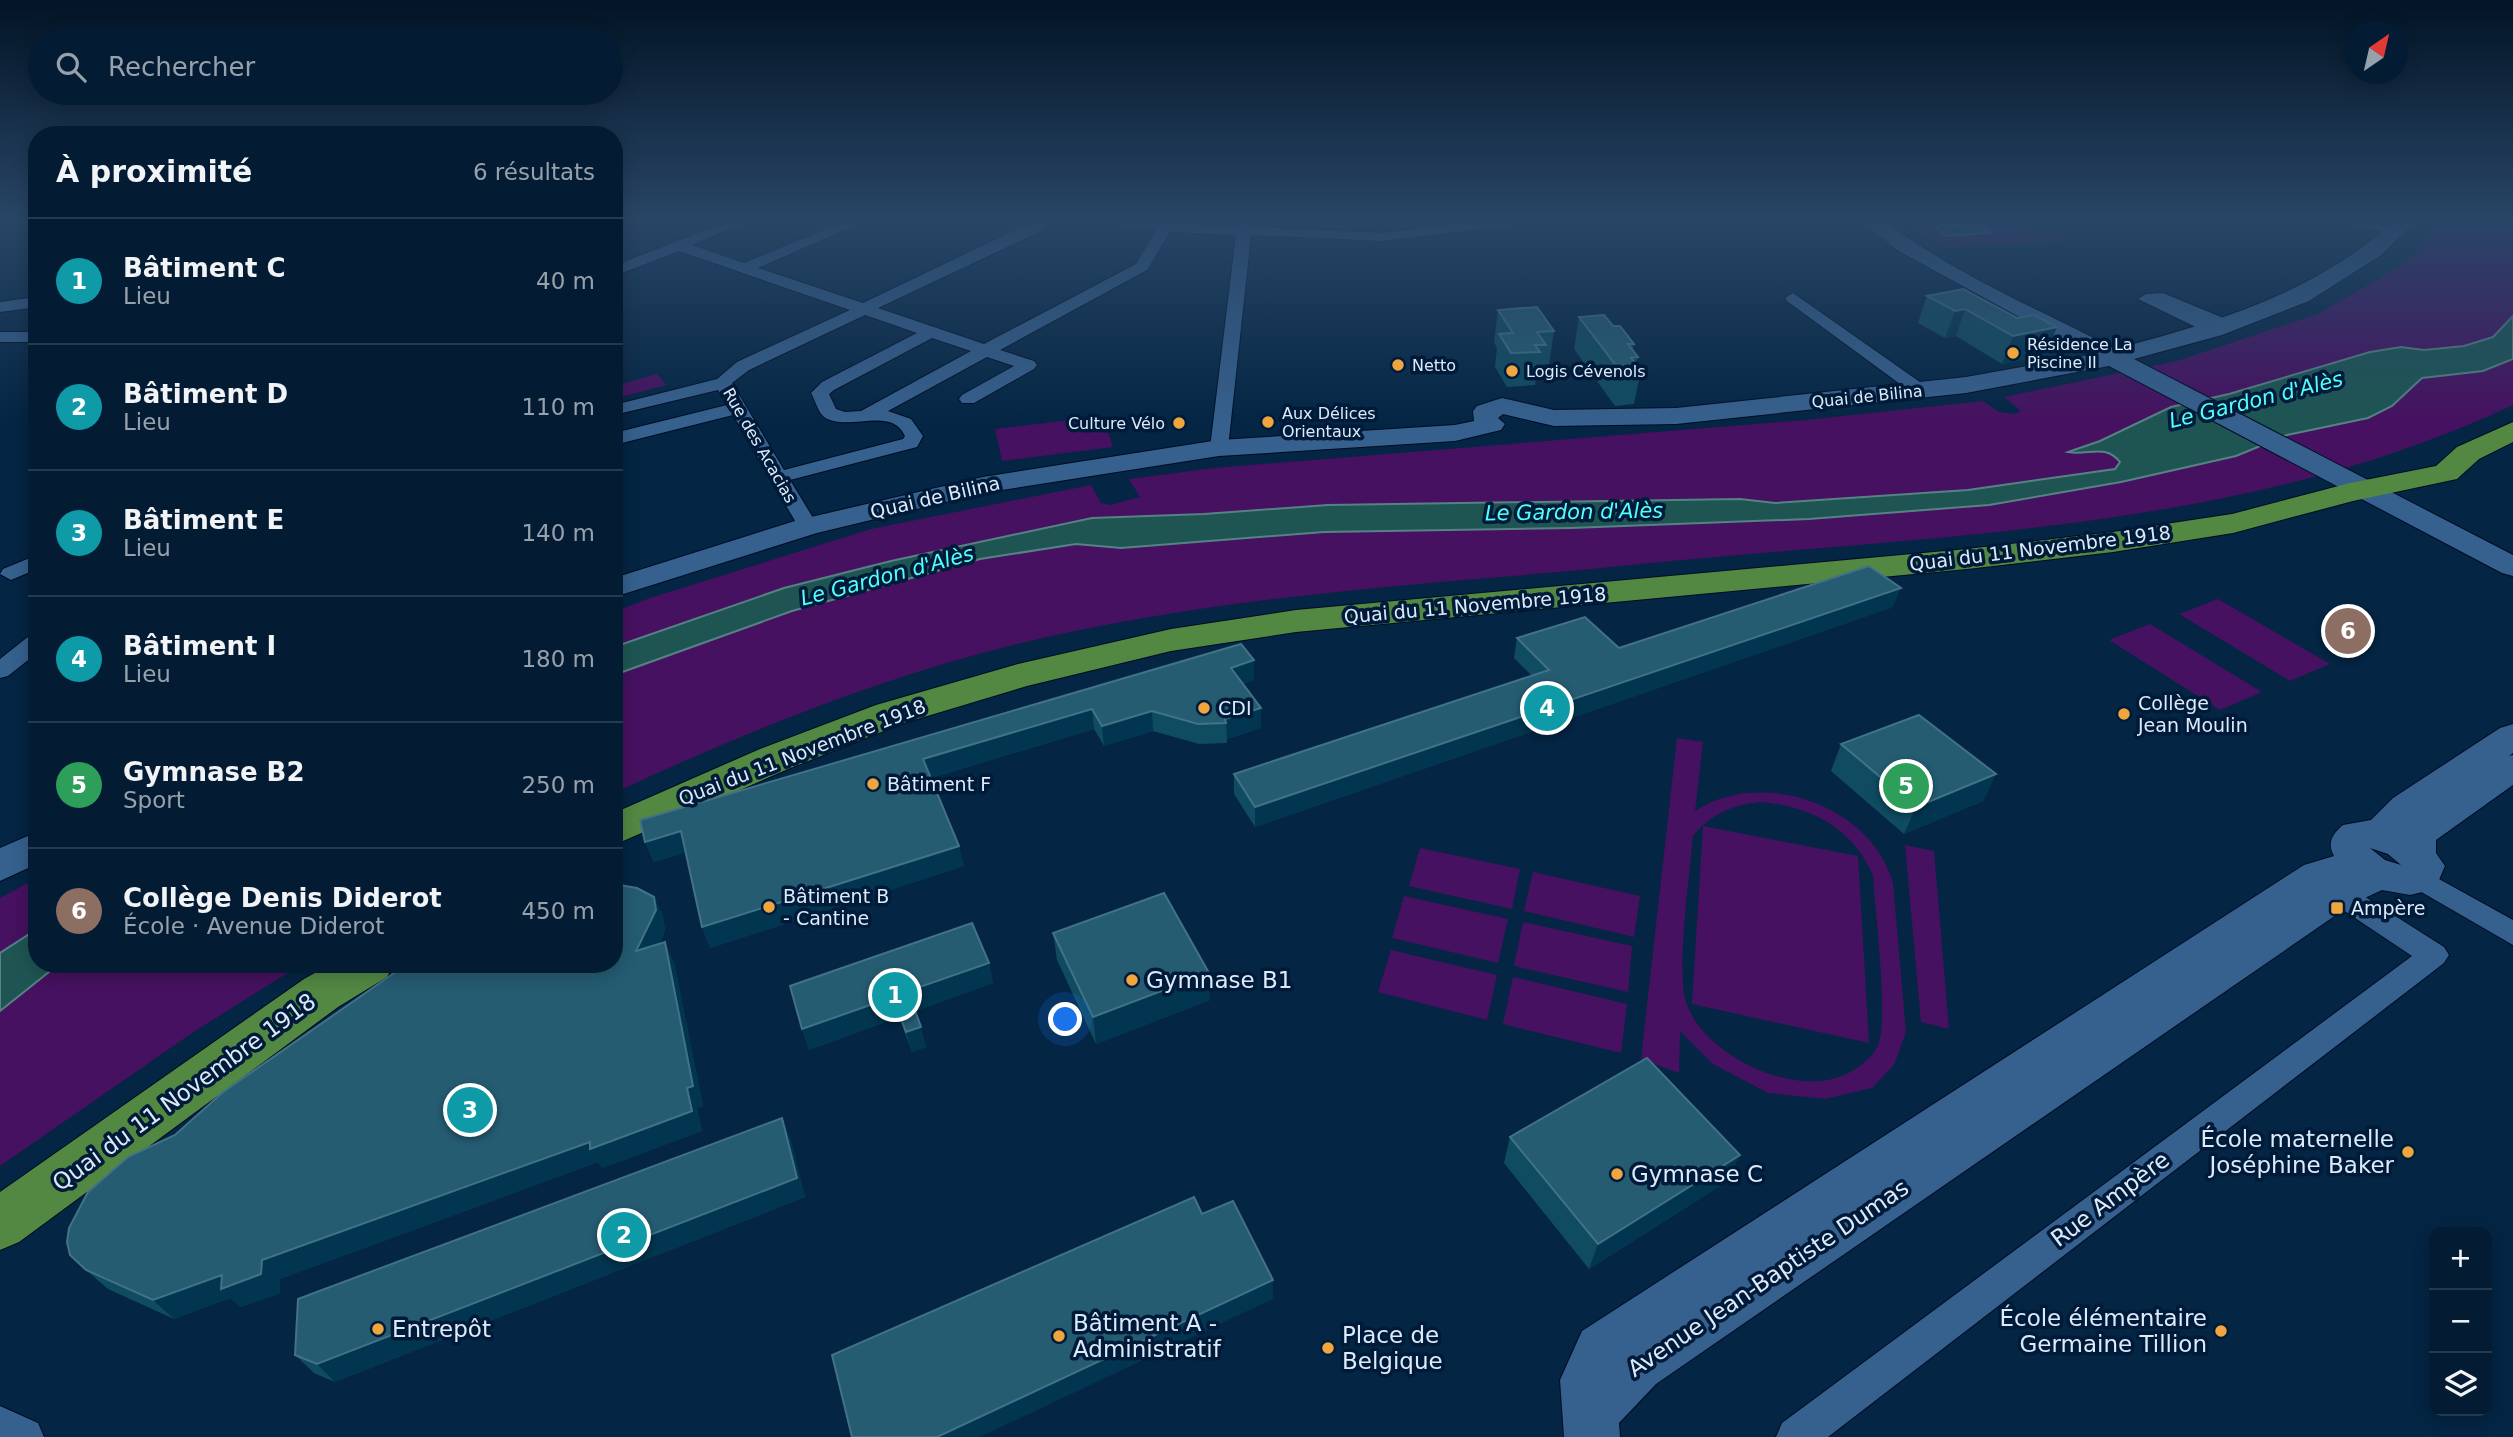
<!DOCTYPE html>
<html lang="fr">
<meta charset="utf-8">
<style>
body{margin:0;font-family:"DejaVu Sans",sans-serif;background:#0d253b;color:#f1f3f6}
.controls{position:absolute;right:21px;bottom:21px;display:grid;overflow:hidden;border-radius:14px;box-shadow:0 4px 18px #0003}
.controls button{width:63px;height:63px;display:grid;place-items:center;padding:0;border:0;border-bottom:2px solid #243a4e;background:#031c33;color:#f1f3f6;font:35px sans-serif}
.compass{position:absolute;left:2345px;top:21px;width:63px;height:63px;border-radius:50%;background:#031c33;box-shadow:0 4px 18px #0003;rotate:34deg}
.you{position:absolute;left:1066px;top:1020px;width:24px;height:24px;margin:-18px;border:5px solid #fff;border-radius:50%;background:#1a73e8;box-shadow:0 0 0 10px #1a73e833}
.badge{display:grid;place-items:center;width:46px;height:46px;border-radius:50%;background:#f0a63f;color:#fff;font-size:23px;font-weight:700}
.pin{position:absolute;translate:-50% -50%;border:4px solid #fff;box-shadow:0 2px 7px #0006}
.list{margin:0;padding:0;list-style:none}
h2{display:flex;justify-content:space-between;align-items:center;height:91px;margin:0;padding:0 28px;font-size:30px}
h2 small{font-size:23px;font-weight:400;color:#97a1ac}
.list li{display:grid;grid-template-columns:46px 1fr auto;gap:21px;align-items:center;box-sizing:border-box;height:126px;padding:0 28px;border-top:2px solid #243a4e}
.list b{display:block;font-size:26px;white-space:nowrap}
.list p{margin:0;font-size:23px;white-space:nowrap;color:#97a1ac}
.list em{font-size:23px;font-style:normal;color:#97a1ac}
.icon{flex:none;width:38px;height:38px;fill:none;stroke:currentColor;stroke-width:2;stroke-linecap:round;stroke-linejoin:round}
.map{position:relative;flex:none;width:2513px;height:1437px;overflow:hidden}
.search{position:absolute;background:#031c33;box-shadow:0 4px 18px #0003;left:28px;top:28px;width:595px;height:77px;display:flex;align-items:center;gap:18px;box-sizing:border-box;padding:0 24px;border-radius:38px;color:#97a1ac;font-size:26px}
.panel{position:absolute;background:#031c33;box-shadow:0 4px 18px #0003;left:28px;top:126px;width:595px;height:847px;border-radius:28px}
.map>svg:first-child{display:block}
.green{fill:#461160;fill-rule:evenodd}
.water{fill:#1e5553;stroke:#578285;stroke-width:2}
.lines{fill:none;stroke-linecap:round;stroke-linejoin:round}
.street-casing{stroke:#000d23;stroke-width:2}
.secondary-casing{stroke:#000d23;stroke-width:2}
.primary-casing{stroke:#000d23;stroke-width:2}
.street{fill:#36608d;fill-rule:evenodd}
.secondary{fill:#36608d;fill-rule:evenodd}
.primary{fill:#538843;fill-rule:evenodd}
.wall{fill:#0f4b61}
.shaded-wall{fill:#02354f}
.building{fill:#255c72;stroke:#427287;stroke-width:2}
.poi-dot{fill:#f0a63f;stroke:#001b39;stroke-width:2.5}
.labels{text-anchor:middle;stroke-width:7;stroke-linejoin:round;paint-order:stroke}
.far-poi-label{font-size:16px;fill:#dceaf9;stroke:#001b39;text-anchor:start}
.far-street-label{font-size:16px;fill:#dceaf9;stroke:#001b39}
.street-label{font-size:19px;fill:#dceaf9;stroke:#001b39}
.poi-label{font-size:19px;fill:#dceaf9;stroke:#001b39;text-anchor:start}
.water-label{font-size:21px;font-style:italic;fill:#52fff9;stroke:#001b39}
.near-poi-label{font-size:23px;fill:#dceaf9;stroke:#001b39;text-anchor:start}
.near-street-label{font-size:23px;fill:#dceaf9;stroke:#001b39}
</style>
<div class="map">
<svg width="2513" height="1437" viewBox="0 0 2513 1437">
<rect width="100%" height="100%" fill="#042544"/>
<!-- green -->
<g class="green">
<path d="M1937,221h78l24,16 20,-1 7,4 -122,8 -34,-25z"/>
<path d="M2442,221h71v95l-20,21 -29,9 -40,4 -23,-3 -31,5 -141,42 -58,13 -71,34 -26,8 18,3 9,-3 13,5 6,8 -4,7 -148,21 -193,13 -35,-4 -412,6 -124,9 -112,4 -201,43 -107,27 -170,59v-35l36,-14 221,-69 220,-44 10,18 9,2 30,-8 -11,-18 85,-11 592,-48 177,-19 16,11 17,2 4,-4 -16,-13 173,-36 141,-47 83,-48 18,-15z"/>
<path d="M2513,359v46c-244,115 -520,128 -785,151 -72,6 -143,14 -215,20 -170,14 -338,29 -504,70 -135,34 -269,88 -395,147v-118l178,-64 189,-52 95,-15 45,4 203,-16 247,-4 238,-9 180,-14 132,-23 115,-26 51,-21 81,-18 24,-11 29,-28 62,-7z"/>
<path d="M657,374l9,11 -52,14v-13z"/>
<path d="M1103,416l10,31 -111,14 -7,-32z"/>
<path d="M2218,599l112,65 -40,17 -111,-67z"/>
<path d="M2150,624l112,68 -42,18 -111,-70z"/>
<path d="M1677,738l26,4 -8,69c66,-44 177,-6 198,72l13,149 -12,33 -22,23 -47,11 -57,-6 -55,-29 -33,-33 -1,42 -38,-14zM1760,802c51,4 93,26 113,74 2,35 16,144 5,169 -5,12 -16,20 -26,26 -51,31 -145,-13 -165,-66 -12,-32 3,-131 6,-169 18,-22 39,-31 67,-34z"/>
<path d="M1703,826l155,30 11,187 -177,-39z"/>
<path d="M1905,845l29,6 15,178 -28,-7z"/>
<path d="M1420,848l100,21 -8,40 -103,-23z"/>
<path d="M1533,872l107,24 -6,41 -110,-26z"/>
<path d="M37,878v51l-37,24v-55z"/>
<path d="M1404,896l104,23 -10,44 -106,-25z"/>
<path d="M1523,922l109,24 -4,46 -114,-26z"/>
<path d="M1391,950l106,25 -10,45 -109,-28z"/>
<path d="M59,964h243l-107,67 -195,135v-155z"/>
<path d="M1513,977l114,27 -6,49 -118,-29z"/>
</g>
<!-- water -->
<g class="water">
<path d="M1977,224l13,9 -43,3 -13,-10z"/>
<path d="M2513,316v43l-30,12 -61,7 -30,28 -24,12 -81,17 -51,21 -115,26 -132,23 -180,14 -238,9 -247,4 -203,16 -45,-4 -96,15 -188,52 -178,64v-28l170,-59 107,-27 201,-43 112,-4 124,-9 412,-6 35,4 193,-13 147,-21 5,-7c-15,-19 -32,-6 -52,-10l32,-11 71,-34 58,-13 141,-42 31,-5 23,3 40,-4 29,-9z"/>
<path d="M37,929v35h22l-59,47v-58z"/>
</g>
<g class="lines">
<defs>
<g id="street">
<path d="M728,221h20l-56,24 52,18 101,-42h20l-107,47 105,35 171,-82h14l-7,10 -163,77 106,36 152,-80 20,-34 -35,-5 -7,-4 123,5 1,-5h14v6l131,6 92,-12h44l-7,4 -129,16 -132,-6 -23,213 -9,6 -9,-6 26,-213 -66,-3 -23,38 -147,80 34,11 3,4 -3,4 -60,34h-12l-3,-4 3,-4 52,-29 -27,-9 -99,54 23,8 12,17 -6,11 -127,33 28,46 -10,6 -10,-6 -65,-111 -119,30v-12l113,-28 -9,-15 -104,25v-10l103,-26 20,-17 113,-52 -171,-59 -65,25v-10zM865,315l52,18 -95,49 -11,11c4,7 7,19 13,24 24,16 67,-12 81,19l-2,3 -119,31 -52,-87 17,-13zM932,338l39,13 -110,60 -16,1 -9,-3 -7,-15 5,-4z"/>
<path d="M2337,221h32l36,10 -7,4z"/>
<path d="M1793,293l134,94 3,4 -3,4h-12l-128,-94 -2,-3z"/>
<path d="M2163,293l70,29 2,3 -8,5 -6,-2 -1,5h-12l-70,-34 8,-5z"/>
<path d="M37,297v10l-37,5v-10z"/>
<rect x="0" y="332" width="37" height="10"/>
<path d="M37,555v14l-26,11 -11,-6 3,-5z"/>
<path d="M37,634v19l-29,23 -8,2v-19l29,-23z"/>
<path d="M2421,869l92,51v25l-102,-59 -4,-7 4,-7z"/>
<path d="M2338,882l10,4 96,61 5,8 -5,8 -616,474h-52l6,-14 630,-467 -84,-56 -4,-7 4,-7z"/>
<path d="M0,1406l38,17 6,14h-44z"/>
</g>
<g id="secondary">
<path d="M1885,221c69,53 153,88 230,128 101,-27 201,-56 279,-128h22l-35,34 -72,46 -87,34 -88,24 379,196v21l-11,-3 -393,-207 -143,27 -290,31 -122,2 -51,-12 -5,4 7,6 -4,6 -46,11 -236,15 -236,37 -166,40 -203,64v-19l184,-58 185,-43 236,-37 236,-15 19,-4 -1,-10 4,-5 25,-8 52,12 122,-2 290,-31 123,-22 -192,-105 -34,-28z"/>
<path d="M2513,724v29l-4,3 4,-1v30l-77,55v13l9,13 -10,23 -25,6 -28,-5 -30,14 -696,480 -37,39 1,14h-56l-4,-57 22,-49 722,-466 30,-9c-7,-13 -2,-22 9,-31l28,-5 22,-22 107,-70zM2370,848l18,6 13,11 -16,-5z"/>
<path d="M37,832v32l-37,17v-33z"/>
</g>
<g id="primary">
<path d="M2513,422v20l-34,17 -22,20 -104,22 -120,32 -120,19 -146,17 -671,63 -125,19 -144,35 -123,37 -116,46 -174,76v-32l146,-64 116,-44 142,-41 153,-35 125,-19 671,-61 146,-17 119,-18 118,-31 86,-17 21,-19z"/>
<path d="M331,964h63l-7,13 -49,30 -319,235 -19,8v-58l304,-213z"/>
</g>
</defs>
<!-- street casing -->
<use href="#street" class="street-casing"/>
<!-- secondary casing -->
<use href="#secondary" class="secondary-casing"/>
<!-- primary casing -->
<use href="#primary" class="primary-casing"/>
<!-- street -->
<use href="#street" class="street"/>
<!-- secondary -->
<use href="#secondary" class="secondary"/>
<!-- primary -->
<use href="#primary" class="primary"/>
</g>
<!-- wall -->
<g class="wall">
<path d="M1963,289l83,66 -44,9 -46,-28 -11,2 -27,-15 9,-27z"/>
<path d="M1498,310l56,21 -5,33h-6l-2,14h-5l-1,7 -28,2 -12,-20 2,-19 -3,-6z"/>
<path d="M1579,317l34,9 21,18 -1,7 5,6 -2,7 5,6 -7,34 -19,2 -41,-57z"/>
<path d="M1893,607l-638,220 -21,-33v-20l298,-98 -18,-18 3,-20 102,10z"/>
<path d="M1254,660v20l-12,4 19,44 -34,11v4l-28,1 -46,-13 -49,15 -10,-17 -163,49 33,88 -254,82 -8,-21 -16,-75 -32,10 -9,-20z"/>
<path d="M1841,744l155,30 -13,27 -79,33 -73,-63z"/>
<path d="M654,897l9,20 2,14 -6,13 15,18 29,144 -6,2 5,23 -100,37 -4,-6 -318,117v14l-39,14 -11,-9 -56,21 -66,-30 -22,-19 89,-135z"/>
<path d="M1053,933l157,67 -114,44 -39,-84z"/>
<path d="M989,963l4,20 -78,28 11,36 -14,5 -13,-35 -90,33 -7,-21z"/>
<path d="M1510,1137l218,44 -139,88 -85,-106z"/>
<path d="M790,1138l15,59 -470,185 -21,-9 -19,-18z"/>
</g>
<!-- shaded-wall -->
<g class="shaded-wall">
<path d="M1965,309l-9,27 -11,2 10,-27z"/>
<path d="M2057,327l-11,28 -44,9 11,-28z"/>
<path d="M1901,588l-8,19 -638,220v-20z"/>
<path d="M1254,660v20l-23,7v-19z"/>
<path d="M1261,708v20l-34,11 -1,-16 -1,-4z"/>
<path d="M1092,709l2,20 -167,50 -4,-20z"/>
<path d="M1152,711l1,20 -49,15 -2,-20z"/>
<path d="M1996,774l-13,27 -79,33 12,-27z"/>
<path d="M681,831l8,20 -35,11 -9,-20z"/>
<path d="M959,846l5,20 -254,82 -8,-21z"/>
<path d="M654,897l9,20 2,14 -19,40 -10,-20z"/>
<path d="M665,942l9,20 29,144 -6,2 5,23 -100,37 -4,-6 -318,117v14l-39,14 -11,-9 -56,21 -21,-19 109,-40 425,-172z"/>
<path d="M989,963l4,20 -79,29 -6,-21z"/>
<path d="M1209,973l1,27 -114,44 -3,-27z"/>
<path d="M893,997l6,20 -90,33 -7,-21z"/>
<path d="M921,1027l5,20 -14,5 -6,-20z"/>
<path d="M782,1118l8,20 15,59 -470,185 -18,-18z"/>
<path d="M1740,1155l-12,26 -139,88 9,-25z"/>
<path d="M1273,1280v19l-293,138h-43z"/>
</g>
<!-- building -->
<g class="building">
<path d="M1963,289l54,29 17,-3 23,12 -44,9 -48,-27 -10,2 -28,-15z"/>
<path d="M1537,307l17,24 -17,1 9,13h-11l5,7 -29,1 -12,-19 14,-1 -15,-23z"/>
<path d="M1604,315l9,11h7l14,18h-6l10,13 -7,1 10,12 -20,2 -42,-55z"/>
<path d="M1869,566l32,22 -646,219 -21,-33 315,-104 -32,-32 68,-21 34,31z"/>
<path d="M1241,644l13,16 -23,8 30,40 -36,11 1,4 -28,1 -46,-13 -50,15 -10,-17 -169,50 36,87 -257,81 -21,-96 -36,11 -5,-22z"/>
<path d="M1919,715l77,59 -80,33 -75,-63z"/>
<path d="M614,884l23,4 17,9 2,13 -20,41 29,-9 28,144 -6,2 5,23 -102,38v-7l-328,118 -1,14 -40,15 1,-14 -69,25 -67,-30 -16,-15 -3,-13 2,-14 19,-36 40,-35 47,-22 48,-43 184,-128h207z"/>
<path d="M1164,893l45,80 -116,44 -40,-84z"/>
<path d="M972,923l17,40 -81,28 13,36 -15,5 -13,-35 -91,32 -12,-43z"/>
<path d="M1647,1058l93,97 -142,89 -88,-107z"/>
<path d="M782,1118l15,60 -480,186 -22,-9 3,-56z"/>
<path d="M1194,1197l8,17 31,-13 40,79 -336,157h-85l-20,-82z"/>
</g>
<!-- sky -->
<linearGradient id="sky" x2="0" y2="1"><stop stop-color="#021425"/><stop offset="0.52" stop-color="#294667"/><stop offset="1" stop-color="#294667" stop-opacity="0"/></linearGradient>
<rect width="2513" height="422" fill="url(#sky)"/>
<!-- markers -->
<g class="poi-dot">
<circle cx="2013" cy="353" r="7"/>
<circle cx="1398" cy="365" r="7"/>
<circle cx="1512" cy="371" r="7"/>
<circle cx="1268" cy="422" r="7"/>
<circle cx="1179" cy="423" r="7"/>
<circle cx="1204" cy="708" r="7"/>
<circle cx="2124" cy="714" r="7"/>
<circle cx="873" cy="784" r="7"/>
<circle cx="769" cy="907" r="7"/>
<rect x="2330" y="901" width="14" height="14" rx="3.5"/>
<circle cx="1132" cy="980" r="7"/>
<circle cx="2408" cy="1152" r="7"/>
<circle cx="1617" cy="1174" r="7"/>
<circle cx="378" cy="1329" r="7"/>
<circle cx="2221" cy="1331" r="7"/>
<circle cx="1059" cy="1336" r="7"/>
<circle cx="1328" cy="1348" r="7"/>
</g>
<g class="labels">
<!-- far-poi labels -->
<g class="far-poi-label">
<text x="2027" y="350">Résidence La<tspan x="2027" dy="18">Piscine II</tspan></text>
<text x="1412" y="371">Netto</text>
<text x="1526" y="377">Logis Cévenols</text>
<text x="1282" y="419">Aux Délices<tspan x="1282" dy="18">Orientaux</tspan></text>
<text x="1165" y="429" text-anchor="end">Culture Vélo</text>
</g>
<!-- far-street labels -->
<g class="far-street-label">
<text transform="translate(1867 396) rotate(-6)" y="6">Quai de Bilina</text>
<text transform="translate(760 445) rotate(60)" y="6">Rue des Acacias</text>
</g>
<!-- street labels -->
<g class="street-label">
<text transform="translate(935 497) rotate(-13)" y="7">Quai de Bilina</text>
<text transform="translate(2040 548) rotate(-7)" y="7">Quai du 11 Novembre 1918</text>
<text transform="translate(1475 605) rotate(-5)" y="7">Quai du 11 Novembre 1918</text>
<text transform="translate(802 752) rotate(-21)" y="7">Quai du 11 Novembre 1918</text>
</g>
<!-- poi labels -->
<g class="poi-label">
<text x="2138" y="710">Collège<tspan x="2138" dy="22">Jean Moulin</tspan></text>
<text x="1218" y="715">CDI</text>
<text x="887" y="791">Bâtiment F</text>
<text x="783" y="903">Bâtiment B<tspan x="783" dy="22">- Cantine</tspan></text>
<text x="2351" y="915">Ampère</text>
</g>
<!-- water labels -->
<g class="water-label">
<text transform="translate(2256 400) rotate(-14)" y="7">Le Gardon d'Alès</text>
<text transform="translate(1574 512) rotate(-1)" y="7">Le Gardon d'Alès</text>
<text transform="translate(887 576) rotate(-15)" y="7">Le Gardon d'Alès</text>
</g>
<!-- near-poi labels -->
<g class="near-poi-label">
<text x="1146" y="988">Gymnase B1</text>
<text x="2394" y="1147" text-anchor="end">École maternelle<tspan x="2394" dy="26">Joséphine Baker</tspan></text>
<text x="1631" y="1182">Gymnase C</text>
<text x="2207" y="1326" text-anchor="end">École élémentaire<tspan x="2207" dy="26">Germaine Tillion</tspan></text>
<text x="1073" y="1331">Bâtiment A -<tspan x="1073" dy="26">Administratif</tspan></text>
<text x="392" y="1337">Entrepôt</text>
<text x="1342" y="1343">Place de<tspan x="1342" dy="26">Belgique</tspan></text>
</g>
<!-- near-street labels -->
<g class="near-street-label">
<text transform="translate(184 1092) rotate(-36)" y="8">Quai du 11 Novembre 1918</text>
<text transform="translate(2110 1199) rotate(-37)" y="8">Rue Ampère</text>
<text transform="translate(1768 1278) rotate(-34)" y="8">Avenue Jean-Baptiste Dumas</text>
</g>
</g>
</svg>
<div class="controls">
<button>+</button>
<button>−</button>
<button><svg class="icon" aria-label="layers" viewBox="0 0 24 24"><path d="M12 4l9 5-9 5-9-5zM3 14l9 5 9-5"/></svg></button>
</div>
<svg class="compass" viewBox="-18 -18 36 36"><path d="M0-13l5 13h-10z" fill="#e53935"/><path d="M0 13l5-13h-10z" fill="#97a1ac"/></svg>
<div class="you"></div>
<div class="pin badge" style="left:895px;top:995px;background:#0f9aa8">1</div>
<div class="pin badge" style="left:624px;top:1235px;background:#0f9aa8">2</div>
<div class="pin badge" style="left:470px;top:1110px;background:#0f9aa8">3</div>
<div class="pin badge" style="left:1547px;top:708px;background:#0f9aa8">4</div>
<div class="pin badge" style="left:1906px;top:786px;background:#2e9e5b">5</div>
<div class="pin badge" style="left:2348px;top:631px;background:#8d6e63">6</div>
<div class="search"><svg class="icon" aria-label="search" viewBox="0 0 24 24"><circle cx="10" cy="10" r="6"/><path d="M15 15l6 6"/></svg>Rechercher</div>
<section class="panel">
<h2>À proximité<small>6 résultats</small></h2>
<ul class="list">
<li><span class="badge" style="background:#0f9aa8">1</span><div><b>Bâtiment C</b><p>Lieu</p></div><em>40 m</em></li>
<li><span class="badge" style="background:#0f9aa8">2</span><div><b>Bâtiment D</b><p>Lieu</p></div><em>110 m</em></li>
<li><span class="badge" style="background:#0f9aa8">3</span><div><b>Bâtiment E</b><p>Lieu</p></div><em>140 m</em></li>
<li><span class="badge" style="background:#0f9aa8">4</span><div><b>Bâtiment I</b><p>Lieu</p></div><em>180 m</em></li>
<li><span class="badge" style="background:#2e9e5b">5</span><div><b>Gymnase B2</b><p>Sport</p></div><em>250 m</em></li>
<li><span class="badge" style="background:#8d6e63">6</span><div><b>Collège Denis Diderot</b><p>École · Avenue Diderot</p></div><em>450 m</em></li>
</ul>
</section>
</div>
